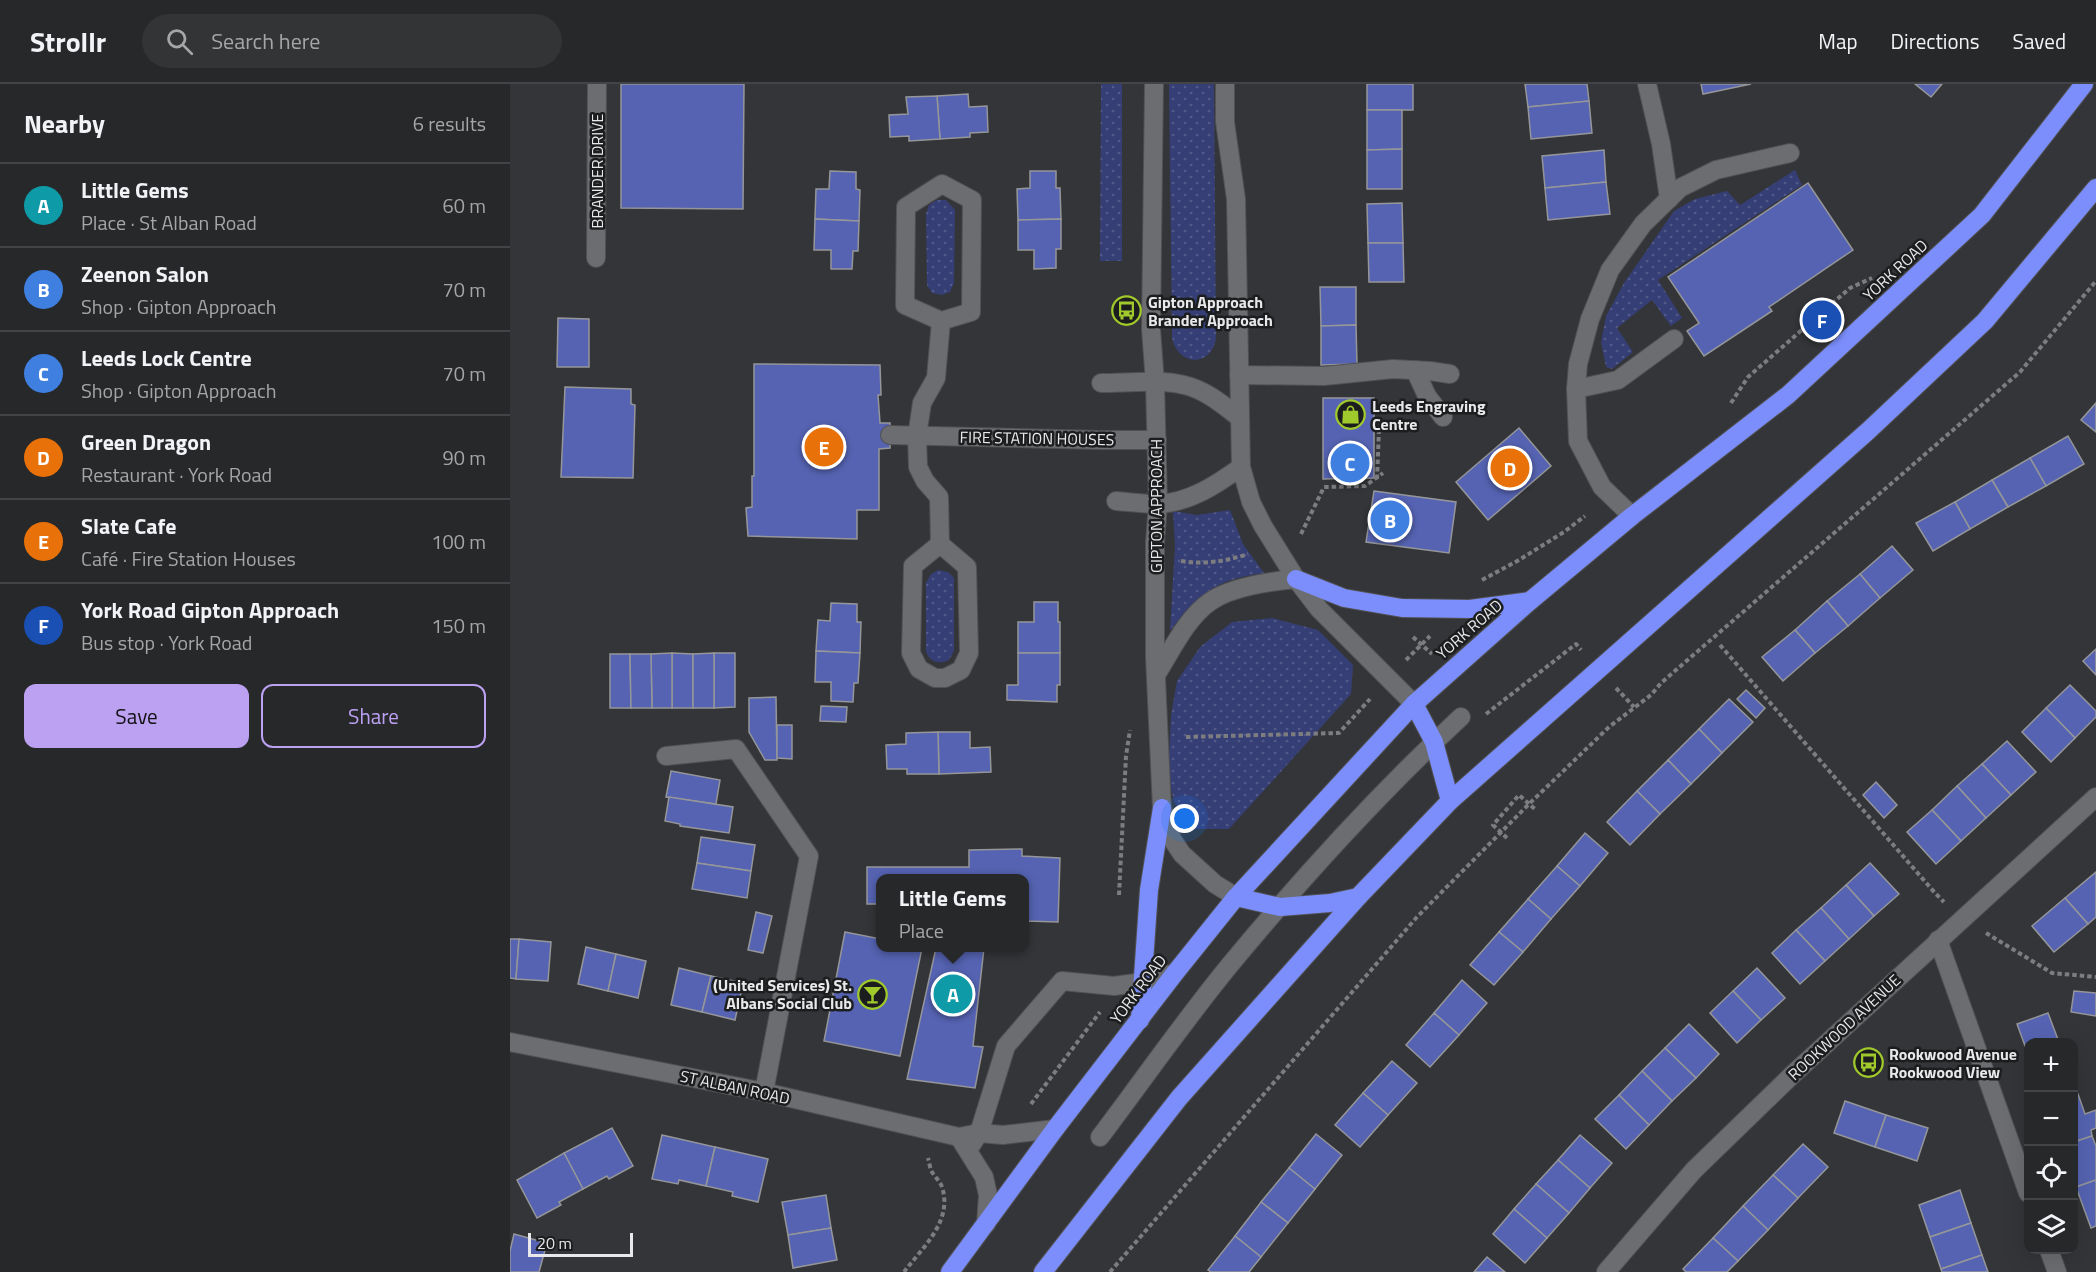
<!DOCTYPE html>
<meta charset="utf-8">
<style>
body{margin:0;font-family:"Titillium Web",sans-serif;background:#333436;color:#f1f3f6}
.controls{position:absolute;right:18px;bottom:18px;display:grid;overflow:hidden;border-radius:12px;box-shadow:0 6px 24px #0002}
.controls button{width:54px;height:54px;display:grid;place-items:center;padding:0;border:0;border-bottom:2px solid #434447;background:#27282a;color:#f1f3f6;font:30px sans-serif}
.scale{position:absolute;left:18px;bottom:15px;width:105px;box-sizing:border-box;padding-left:6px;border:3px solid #e9e9eb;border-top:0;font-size:16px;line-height:21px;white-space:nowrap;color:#e9e9eb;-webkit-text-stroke:4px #1c1d1e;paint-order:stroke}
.you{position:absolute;left:675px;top:735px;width:21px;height:21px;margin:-15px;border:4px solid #fff;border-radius:50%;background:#1a73e8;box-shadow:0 0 0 9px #1a73e833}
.badge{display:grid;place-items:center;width:39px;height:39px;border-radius:50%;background:#bca0f2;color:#fff;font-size:20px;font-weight:700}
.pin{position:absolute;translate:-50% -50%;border:3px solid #fff;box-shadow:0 2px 6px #0006}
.popup{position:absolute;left:366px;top:790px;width:153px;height:78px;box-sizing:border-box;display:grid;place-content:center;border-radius:12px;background:#27282a;filter:drop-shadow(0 2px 4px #0005);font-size:20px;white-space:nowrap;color:#a4a6a8}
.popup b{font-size:22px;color:#f1f3f6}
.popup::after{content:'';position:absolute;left:50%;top:100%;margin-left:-12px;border:12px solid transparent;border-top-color:#27282a}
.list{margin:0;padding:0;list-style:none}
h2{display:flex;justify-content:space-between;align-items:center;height:78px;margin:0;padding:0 24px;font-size:26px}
h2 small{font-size:20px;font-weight:400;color:#a4a6a8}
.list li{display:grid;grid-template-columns:39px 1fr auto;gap:18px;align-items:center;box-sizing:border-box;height:84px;padding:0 24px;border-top:2px solid #434447}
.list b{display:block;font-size:22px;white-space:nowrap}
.list p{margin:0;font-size:20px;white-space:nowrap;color:#a4a6a8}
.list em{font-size:20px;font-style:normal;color:#a4a6a8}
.actions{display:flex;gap:12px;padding:18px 24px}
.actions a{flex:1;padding:14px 0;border:2px solid #bca0f2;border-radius:12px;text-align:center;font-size:21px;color:#bca0f2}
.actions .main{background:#bca0f2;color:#111}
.icon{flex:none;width:33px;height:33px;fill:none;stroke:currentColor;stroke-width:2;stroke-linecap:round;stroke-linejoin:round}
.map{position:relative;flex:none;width:1586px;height:1188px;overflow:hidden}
header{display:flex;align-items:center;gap:36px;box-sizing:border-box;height:84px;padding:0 30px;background:#27282a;border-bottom:2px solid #434447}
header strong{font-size:28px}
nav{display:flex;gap:33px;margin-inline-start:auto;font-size:21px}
.search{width:420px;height:54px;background:#333436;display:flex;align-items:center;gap:15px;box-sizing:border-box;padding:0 21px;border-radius:33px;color:#a4a6a8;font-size:22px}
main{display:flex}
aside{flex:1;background:#27282a}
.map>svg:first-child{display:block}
.grass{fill:url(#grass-dots)}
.building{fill:#5563b2;stroke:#959699;stroke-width:1.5}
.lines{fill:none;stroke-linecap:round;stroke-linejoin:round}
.minor-casing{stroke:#515154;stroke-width:20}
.highway-casing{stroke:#515154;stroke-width:20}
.path{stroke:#7d7d80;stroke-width:4;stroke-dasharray:4.5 3;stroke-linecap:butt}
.minor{stroke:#6c6d70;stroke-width:18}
.highway{stroke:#7b8efc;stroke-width:18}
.labels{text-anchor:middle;stroke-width:5;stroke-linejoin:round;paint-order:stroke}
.street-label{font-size:16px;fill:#e9e9eb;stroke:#1c1d1e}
.poi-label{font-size:16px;font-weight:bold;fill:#e9e9eb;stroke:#1c1d1e;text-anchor:start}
</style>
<header>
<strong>Strollr</strong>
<div class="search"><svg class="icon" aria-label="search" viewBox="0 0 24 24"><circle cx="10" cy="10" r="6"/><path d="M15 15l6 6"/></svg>Search here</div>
<nav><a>Map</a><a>Directions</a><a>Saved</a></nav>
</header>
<main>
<aside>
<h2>Nearby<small>6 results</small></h2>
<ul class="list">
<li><span class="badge" style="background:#0f9aa8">A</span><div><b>Little Gems</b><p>Place · St Alban Road</p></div><em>60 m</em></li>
<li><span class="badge" style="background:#3f7fe0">B</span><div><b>Zeenon Salon</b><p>Shop · Gipton Approach</p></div><em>70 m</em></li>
<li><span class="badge" style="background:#3f7fe0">C</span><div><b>Leeds Lock Centre</b><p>Shop · Gipton Approach</p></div><em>70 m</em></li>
<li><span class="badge" style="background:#e8710a">D</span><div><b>Green Dragon</b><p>Restaurant · York Road</p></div><em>90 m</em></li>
<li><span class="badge" style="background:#e8710a">E</span><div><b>Slate Cafe</b><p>Café · Fire Station Houses</p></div><em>100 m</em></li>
<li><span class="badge" style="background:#1a4fb4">F</span><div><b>York Road Gipton Approach</b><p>Bus stop · York Road</p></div><em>150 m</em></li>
</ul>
<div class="actions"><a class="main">Save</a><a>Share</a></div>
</aside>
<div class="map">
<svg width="1586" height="1188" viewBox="0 0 1586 1188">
<defs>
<pattern id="grass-dots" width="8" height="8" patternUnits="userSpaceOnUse" patternTransform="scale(1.5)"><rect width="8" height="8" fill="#353e75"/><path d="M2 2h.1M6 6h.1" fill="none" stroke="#525a89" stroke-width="1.8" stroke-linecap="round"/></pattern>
</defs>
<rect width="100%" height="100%" fill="#343538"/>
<!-- grass -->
<g class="grass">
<path d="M591,0h21v177h-22z"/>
<path d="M659,0h45l2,255c-6,29 -38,27 -44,-1z"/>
<path d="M1285,86l7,15 -144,95 24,38 -11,8 -19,-26 -35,28 16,24 -21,17 -6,-2 -5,-25 5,-26 18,-33 50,-72 21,-12 32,-8 13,14z"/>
<path d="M427,116h9l9,10 -1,73 -4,9 -8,3 -10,-2 -5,-8 -1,-71 3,-9z"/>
<path d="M720,426l13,34 21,29c-48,6 -66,21 -94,58l5,-85 -2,-35 24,4z"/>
<path d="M428,486l10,2 6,6v73l-5,9c-10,5 -20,2 -23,-9v-68l5,-9z"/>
<path d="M762,534l46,12 35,35 -2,29 -122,135h-33l-22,-27 -6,-28 3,-59 6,-34 23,-34 32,-25z"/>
</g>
<!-- building -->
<g class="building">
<path d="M111,0h123l-1,125 -122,-1z"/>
<rect x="857" y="0" width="46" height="26"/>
<path d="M1015,0h62l2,17 -61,6z"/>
<path d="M1191,0h50l-48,10z"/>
<path d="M1405,0h27l-11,13z"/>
<path d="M458,10l1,13 18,-1 1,26 -18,1v4l-30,2 -3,-43z"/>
<path d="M427,12l3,43 -31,2v-5l-19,1 -1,-22 19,-1 -2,-17z"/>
<path d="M1079,17l3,32 -61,6 -3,-32z"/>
<path d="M857,26h35v39l-35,1z"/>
<path d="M892,65v40h-35v-39z"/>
<path d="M1094,66l2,32 -61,6 -3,-32z"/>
<path d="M320,87l26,1v17l4,1 -1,31 -44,-2 1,-30h13z"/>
<path d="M520,87h26v17h4l1,31 -43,1 -1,-31 13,-1z"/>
<path d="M1096,98l4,32 -62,6 -3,-32z"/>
<path d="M1298,99l45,67 -84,57 3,4 -68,45 -17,-25 12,-8 -31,-46z"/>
<path d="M892,119l1,40h-35l-1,-39z"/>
<path d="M305,135l44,2 -1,30h-5l-1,18h-21v-19h-17z"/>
<path d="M551,135v30h-5v19l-22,1v-19h-16v-30z"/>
<path d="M858,159h35l1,39h-35z"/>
<path d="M810,203h36v38l-35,1z"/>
<path d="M48,234l31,1v48h-32z"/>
<path d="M846,241l1,39 -36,1v-39z"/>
<path d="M244,280l126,1 1,30h-3l2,28h10v25l-11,1v61h-22v29l-109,-3 -2,-28 6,-1v-31h2z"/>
<path d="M55,303l66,2v15l4,1 -2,73 -72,-1z"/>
<path d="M813,314h51v80l-51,1z"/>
<path d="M1586,319v29l-15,-12z"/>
<path d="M1009,344l32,38 -63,54 -32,-38z"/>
<path d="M1558,352l16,28 -38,22 -16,-28z"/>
<path d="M1520,374l16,28 -38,21 -16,-27z"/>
<path d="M1482,396l16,27 -38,22 -15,-27z"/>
<path d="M864,407l82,11 -7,51 -83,-11z"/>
<path d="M1445,418l15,27 -37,22 -17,-28z"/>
<path d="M1382,462l21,24 -33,28 -20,-24z"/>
<path d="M1350,490l20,24 -32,28 -21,-25z"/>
<path d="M1317,517l21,25 -33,27 -20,-23z"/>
<path d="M524,518h24v20h2v31h-42v-31h16z"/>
<path d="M321,519l26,1v18h4l-1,31 -44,-2 2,-31 12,1z"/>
<path d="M1285,546l20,23 -32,28 -21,-24z"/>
<path d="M1586,565v26l-13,-14z"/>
<path d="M306,567l44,2 -2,30h-4l-1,19 -22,-1v-19h-16z"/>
<path d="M162,569l21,1v54h-21z"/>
<path d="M162,569v55h-20l-1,-54z"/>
<path d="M204,569h21v54l-21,1z"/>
<path d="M204,569v55h-21v-54z"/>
<path d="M508,569h42v32h-3v17l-50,-2v-15h11z"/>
<path d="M100,570h20l1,54h-21z"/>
<path d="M120,570h21l1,54h-21z"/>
<path d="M1560,601l26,26v6l-21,21 -29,-30z"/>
<path d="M1236,606l19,18 -9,10 -19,-19z"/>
<path d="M266,613l1,63h-12l-16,-28v-34z"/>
<path d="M1219,615l24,23 -31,31 -23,-24z"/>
<path d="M311,622l26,1 -1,15 -26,-1z"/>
<path d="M1536,624l29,30 -24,24 -29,-30z"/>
<path d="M267,641h15v34l-15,-1z"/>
<path d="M1189,645l23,24 -31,31 -23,-24z"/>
<path d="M428,648h32v16l20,-1 1,25 -52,2z"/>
<path d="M428,648l1,42h-32v-5h-20l-1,-24 20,-1v-11z"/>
<path d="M1497,657l29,31 -25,23 -29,-31z"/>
<path d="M1158,676l23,24 -31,30 -23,-23z"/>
<path d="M1472,680l29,31 -25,23 -29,-32z"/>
<path d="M161,687l49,9 -4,24 -50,-7z"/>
<path d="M1366,698l21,23 -13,13 -21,-23z"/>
<path d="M1447,702l29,32 -25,23 -29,-31z"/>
<path d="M1127,707l23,23 -30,31 -23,-23z"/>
<path d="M159,713l64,10 -4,26 -49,-7v-2l-15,-3z"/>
<path d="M1422,726l29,31 -25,23 -29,-32z"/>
<path d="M1075,749l23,20 -28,33 -23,-20z"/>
<path d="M191,753l54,8 -4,26 -54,-8z"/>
<path d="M512,765v7l38,2 -2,64 -32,-1 -1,9v-52l-32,-1v1h-112v26h-14v-37h102v-17z"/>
<path d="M187,779l54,8 -4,27 -55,-9z"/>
<path d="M1360,779l29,31 -25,22 -28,-31z"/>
<path d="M1047,782l23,20 -29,33 -23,-20z"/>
<path d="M1586,788v45l-8,7 -23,-26z"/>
<path d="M1336,801l28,31 -25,23 -28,-31z"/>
<path d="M1555,814l23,26 -34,28 -22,-26z"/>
<path d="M1018,815l23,20 -28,33 -24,-20z"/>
<path d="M1311,824l28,31 -24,22 -29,-31z"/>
<path d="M246,828l16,4 -9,37 -15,-3z"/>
<path d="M1286,846l29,31 -25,23 -28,-31z"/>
<path d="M335,848l36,7v9h41l-22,108 -76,-15z"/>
<path d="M989,848l24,20 -29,33 -24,-20z"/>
<path d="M0,855h9l-3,40 -6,-1z"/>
<path d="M9,855l32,3 -3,39 -32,-2z"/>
<path d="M76,863l30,7 -8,37 -30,-7z"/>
<path d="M426,864h48l-11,98 10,1 -8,41 -68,-9z"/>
<path d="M106,870l30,7 -8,37 -30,-7z"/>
<path d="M169,884l32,8 -9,36 -31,-7z"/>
<path d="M1247,884l28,30 -24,22 -28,-29z"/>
<path d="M201,892l32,7 -8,37 -33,-8z"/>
<path d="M952,896l25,23 -28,32 -25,-22z"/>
<path d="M1223,907l28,29 -24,23 -27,-30z"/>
<path d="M1564,907l22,2v23l-25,-4z"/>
<path d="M924,929l25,22 -29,32 -24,-22z"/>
<path d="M1538,929l11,29h-31v12l-11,-30z"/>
<path d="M1179,940l30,30 -23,24 -31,-30z"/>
<path d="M1155,964l31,30 -24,23 -30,-30z"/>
<path d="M882,977l25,22 -29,32 -25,-22z"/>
<path d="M1132,987l30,30 -23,24 -30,-30z"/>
<path d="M853,1009l25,22 -28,32 -25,-22z"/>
<path d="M1568,1010l7,20 11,-4v18l-5,2 1,6 -18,6v-46z"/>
<path d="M1109,1011l30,30 -23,24 -31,-30z"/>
<path d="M1335,1017l41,14 -11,32 -41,-14z"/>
<path d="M1376,1031l42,13 -11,33 -42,-14z"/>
<path d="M102,1044l21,38 -24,13 -2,-3 -24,13 -19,-36z"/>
<path d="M806,1050l26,21 -27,34 -26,-21z"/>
<path d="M152,1051l53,12 -9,39 -27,-6 -1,4 -26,-5z"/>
<path d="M1070,1051l32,28 -22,25 -32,-28z"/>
<path d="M1582,1052l4,10v34l-20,7 -2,-7v-38z"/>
<path d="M1293,1060l25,23 -30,31 -25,-23z"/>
<path d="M205,1063l53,12 -10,43 -26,-6 1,-4 -27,-6z"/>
<path d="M54,1069l19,36 -24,13 2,3 -24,13 -20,-38z"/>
<path d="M1048,1076l32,28 -21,25 -33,-29z"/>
<path d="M779,1084l26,21 -27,34 -27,-21z"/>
<path d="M1263,1091l25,23 -30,32 -25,-24z"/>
<path d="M1586,1096v46l-5,2 -15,-41z"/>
<path d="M1026,1100l33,29 -22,25 -33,-29z"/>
<path d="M1450,1106l11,33 -41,14 -11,-32z"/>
<path d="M316,1111l5,33 -43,7 -6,-33z"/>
<path d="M751,1118l27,21 -27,34 -26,-21z"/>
<path d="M1233,1122l25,24 -30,31 -25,-23z"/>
<path d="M1004,1125l33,29 -22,25 -32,-29z"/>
<path d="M1461,1139l11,32 -41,14 -11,-32z"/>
<path d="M321,1144l6,32 -44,8 -5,-33z"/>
<path d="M4,1150l33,9 -8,29h-29v-21z"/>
<path d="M725,1152l26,21 -12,15h-38l-3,-2z"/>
<path d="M1203,1154l25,23 -11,11h-41l-3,-3z"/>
<path d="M1472,1171l6,17h-46l-1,-3z"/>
<path d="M977,1173l18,15h-31z"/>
</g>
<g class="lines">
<defs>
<g id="minor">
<path d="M644,0l-3,245 4,54 3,121 -3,38v115l7,151 10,31 10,15 33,30 21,13"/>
<path d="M715,0v38l11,77 5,268 10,35 12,24 33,53 23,30 95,95"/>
<path d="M1137,0l14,60 8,55"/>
<path d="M432,100l30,16 -1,112 -30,9 -36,-16 1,-98z"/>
<path d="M86,174l1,-174"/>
<path d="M905,286l12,26 16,21"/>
<path d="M729,291l85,1 69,-7 37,2 20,3"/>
<path d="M591,299c24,0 61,-4 83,2 22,5 39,20 56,33"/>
<path d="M1066,305l42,-9 56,-41"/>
<path d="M380,351l211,5h56"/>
<path d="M606,417c13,1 28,3 41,3 32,-1 59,-19 84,-37"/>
<path d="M1122,432l-30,-29 -24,-46 -2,-52 2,-25 12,-45 20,-49 33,-46 37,-36 36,-18 74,-17"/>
<path d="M430,460l27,23 2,86 -8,17 -16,8h-10l-16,-9 -8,-16 2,-87z"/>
<path d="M430,460l-1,-47 -14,-16 -7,-14 -1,-31 5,-33 14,-25 5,-57"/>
<path d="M646,591c16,-25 30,-57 55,-74 20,-14 61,-20 85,-22"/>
<path d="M156,672l70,-7 73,107 -45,236"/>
<path d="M1428,856l90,253"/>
<path d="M0,958l254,50 195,45"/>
<path d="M590,1053c43,-57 84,-116 129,-171 72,-87 149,-172 232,-249"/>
<path d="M458,1066l11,-17 27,-87 56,-65 52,5 29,-4 32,-9"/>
<path d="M476,1140l2,-29 -4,-18 -25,-40 20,-4 24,2 52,-6"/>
<path d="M1539,1166l8,22"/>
<path d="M1096,1188l88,-102 97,-94 305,-279"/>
</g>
<g id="highway">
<path d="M786,495l48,19 58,10 68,1 60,-8"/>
<path d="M904,620l20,38 16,59"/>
<path d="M726,813l44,10 50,-4 28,-6"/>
<path d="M630,936l9,-130 13,-82"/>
<path d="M440,1188l105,-143 120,-156 61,-76 178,-193 116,-103 102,-85 156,-121 194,-180 102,-131"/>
<path d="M533,1188l136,-174 179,-201 92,-96 418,-370 117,-110 111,-133"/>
</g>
</defs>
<!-- minor casing -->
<use href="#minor" class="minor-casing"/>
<!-- highway casing -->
<use href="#highway" class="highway-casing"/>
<!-- path -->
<g class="path">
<path d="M1221,319l17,-26 102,-89 22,-10"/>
<path d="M867,395l2,-50 39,-1"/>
<path d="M791,450l23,-47 41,-1 18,-13"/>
<path d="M671,477c24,4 45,0 67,-7"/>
<path d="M972,496l37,-20 45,-28 21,-16"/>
<path d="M903,553l19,17"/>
<path d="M1210,561l215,248 9,9"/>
<path d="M896,576l24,-24"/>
<path d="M1106,604l18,19"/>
<path d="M976,630l90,-70 5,6"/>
<path d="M676,653l153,-4 31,-34"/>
<path d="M997,754l-14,-13 26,-30 17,15"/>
<path d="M609,811l7,-139 4,-26"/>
<path d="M1476,849l66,40 44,4"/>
<path d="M521,1020l69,-92"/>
<path d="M394,1188c19,-25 49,-51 38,-85 -2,-6 -7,-10 -10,-15 -2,-4 -3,-10 -4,-14"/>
<path d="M600,1188l307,-355 112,-113 80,-77 42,-32 10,-12 359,-311 76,-91"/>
</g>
<!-- minor -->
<use href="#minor" class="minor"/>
<!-- highway -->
<use href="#highway" class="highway"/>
</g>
<!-- icons -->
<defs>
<symbol id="bus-ring" viewBox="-11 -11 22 22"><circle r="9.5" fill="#1c1d1e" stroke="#a0c92b" stroke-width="1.5"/><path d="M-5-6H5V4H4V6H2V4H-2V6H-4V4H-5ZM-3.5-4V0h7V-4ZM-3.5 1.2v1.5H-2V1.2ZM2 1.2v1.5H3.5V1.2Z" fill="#a0c92b"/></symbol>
<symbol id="shop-ring" viewBox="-11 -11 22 22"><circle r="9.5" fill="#1c1d1e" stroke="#a0c92b" stroke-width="1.5"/><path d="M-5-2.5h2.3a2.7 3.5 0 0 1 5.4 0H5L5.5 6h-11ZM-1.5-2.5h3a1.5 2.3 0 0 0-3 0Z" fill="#a0c92b"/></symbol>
<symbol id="bar-ring" viewBox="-11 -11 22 22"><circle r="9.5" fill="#1c1d1e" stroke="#a0c92b" stroke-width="1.5"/><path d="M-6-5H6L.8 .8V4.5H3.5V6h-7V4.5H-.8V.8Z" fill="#a0c92b"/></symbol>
</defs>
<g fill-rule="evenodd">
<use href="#bus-ring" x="600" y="210" width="33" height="33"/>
<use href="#shop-ring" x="824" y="314" width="33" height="33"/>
<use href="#bar-ring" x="346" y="894" width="33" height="33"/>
<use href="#bus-ring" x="1342" y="962" width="33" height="33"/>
</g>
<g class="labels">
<!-- street labels -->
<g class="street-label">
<text transform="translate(87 87) rotate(-90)" y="6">BRANDER DRIVE</text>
<text transform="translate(1385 186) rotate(-43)" y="6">YORK ROAD</text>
<text transform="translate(527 354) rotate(1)" y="6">FIRE STATION HOUSES</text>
<text transform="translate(646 422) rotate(-90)" y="6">GIPTON APPROACH</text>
<text transform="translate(959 545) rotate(-41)" y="6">YORK ROAD</text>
<text transform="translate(628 905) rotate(-53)" y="6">YORK ROAD</text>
<text transform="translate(1334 943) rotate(-43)" y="6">ROOKWOOD AVENUE</text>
<text transform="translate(225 1003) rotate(12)" y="6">ST ALBAN ROAD</text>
</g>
<!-- poi labels -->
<g class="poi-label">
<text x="638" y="224">Gipton Approach<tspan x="638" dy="18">Brander Approach</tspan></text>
<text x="862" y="328">Leeds Engraving<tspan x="862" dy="18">Centre</tspan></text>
<text x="342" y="907" text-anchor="end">(United Services) St.<tspan x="342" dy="18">Albans Social Club</tspan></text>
<text x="1379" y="976">Rookwood Avenue<tspan x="1379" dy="18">Rookwood View</tspan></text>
</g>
</g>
</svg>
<div class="controls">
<button>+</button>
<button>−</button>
<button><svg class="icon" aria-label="locate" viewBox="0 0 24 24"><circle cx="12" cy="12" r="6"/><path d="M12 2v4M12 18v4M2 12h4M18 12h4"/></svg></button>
<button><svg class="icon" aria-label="layers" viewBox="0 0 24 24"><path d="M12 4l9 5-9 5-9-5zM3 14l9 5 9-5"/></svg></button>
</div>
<div class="scale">20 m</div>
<div class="you"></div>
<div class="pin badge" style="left:443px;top:910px;background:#0f9aa8">A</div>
<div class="popup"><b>Little Gems</b>Place</div>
<div class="pin badge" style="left:880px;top:436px;background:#3f7fe0">B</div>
<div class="pin badge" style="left:840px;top:379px;background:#3f7fe0">C</div>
<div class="pin badge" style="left:1000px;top:384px;background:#e8710a">D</div>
<div class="pin badge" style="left:314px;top:363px;background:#e8710a">E</div>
<div class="pin badge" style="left:1312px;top:236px;background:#1a4fb4">F</div>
</div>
</main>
